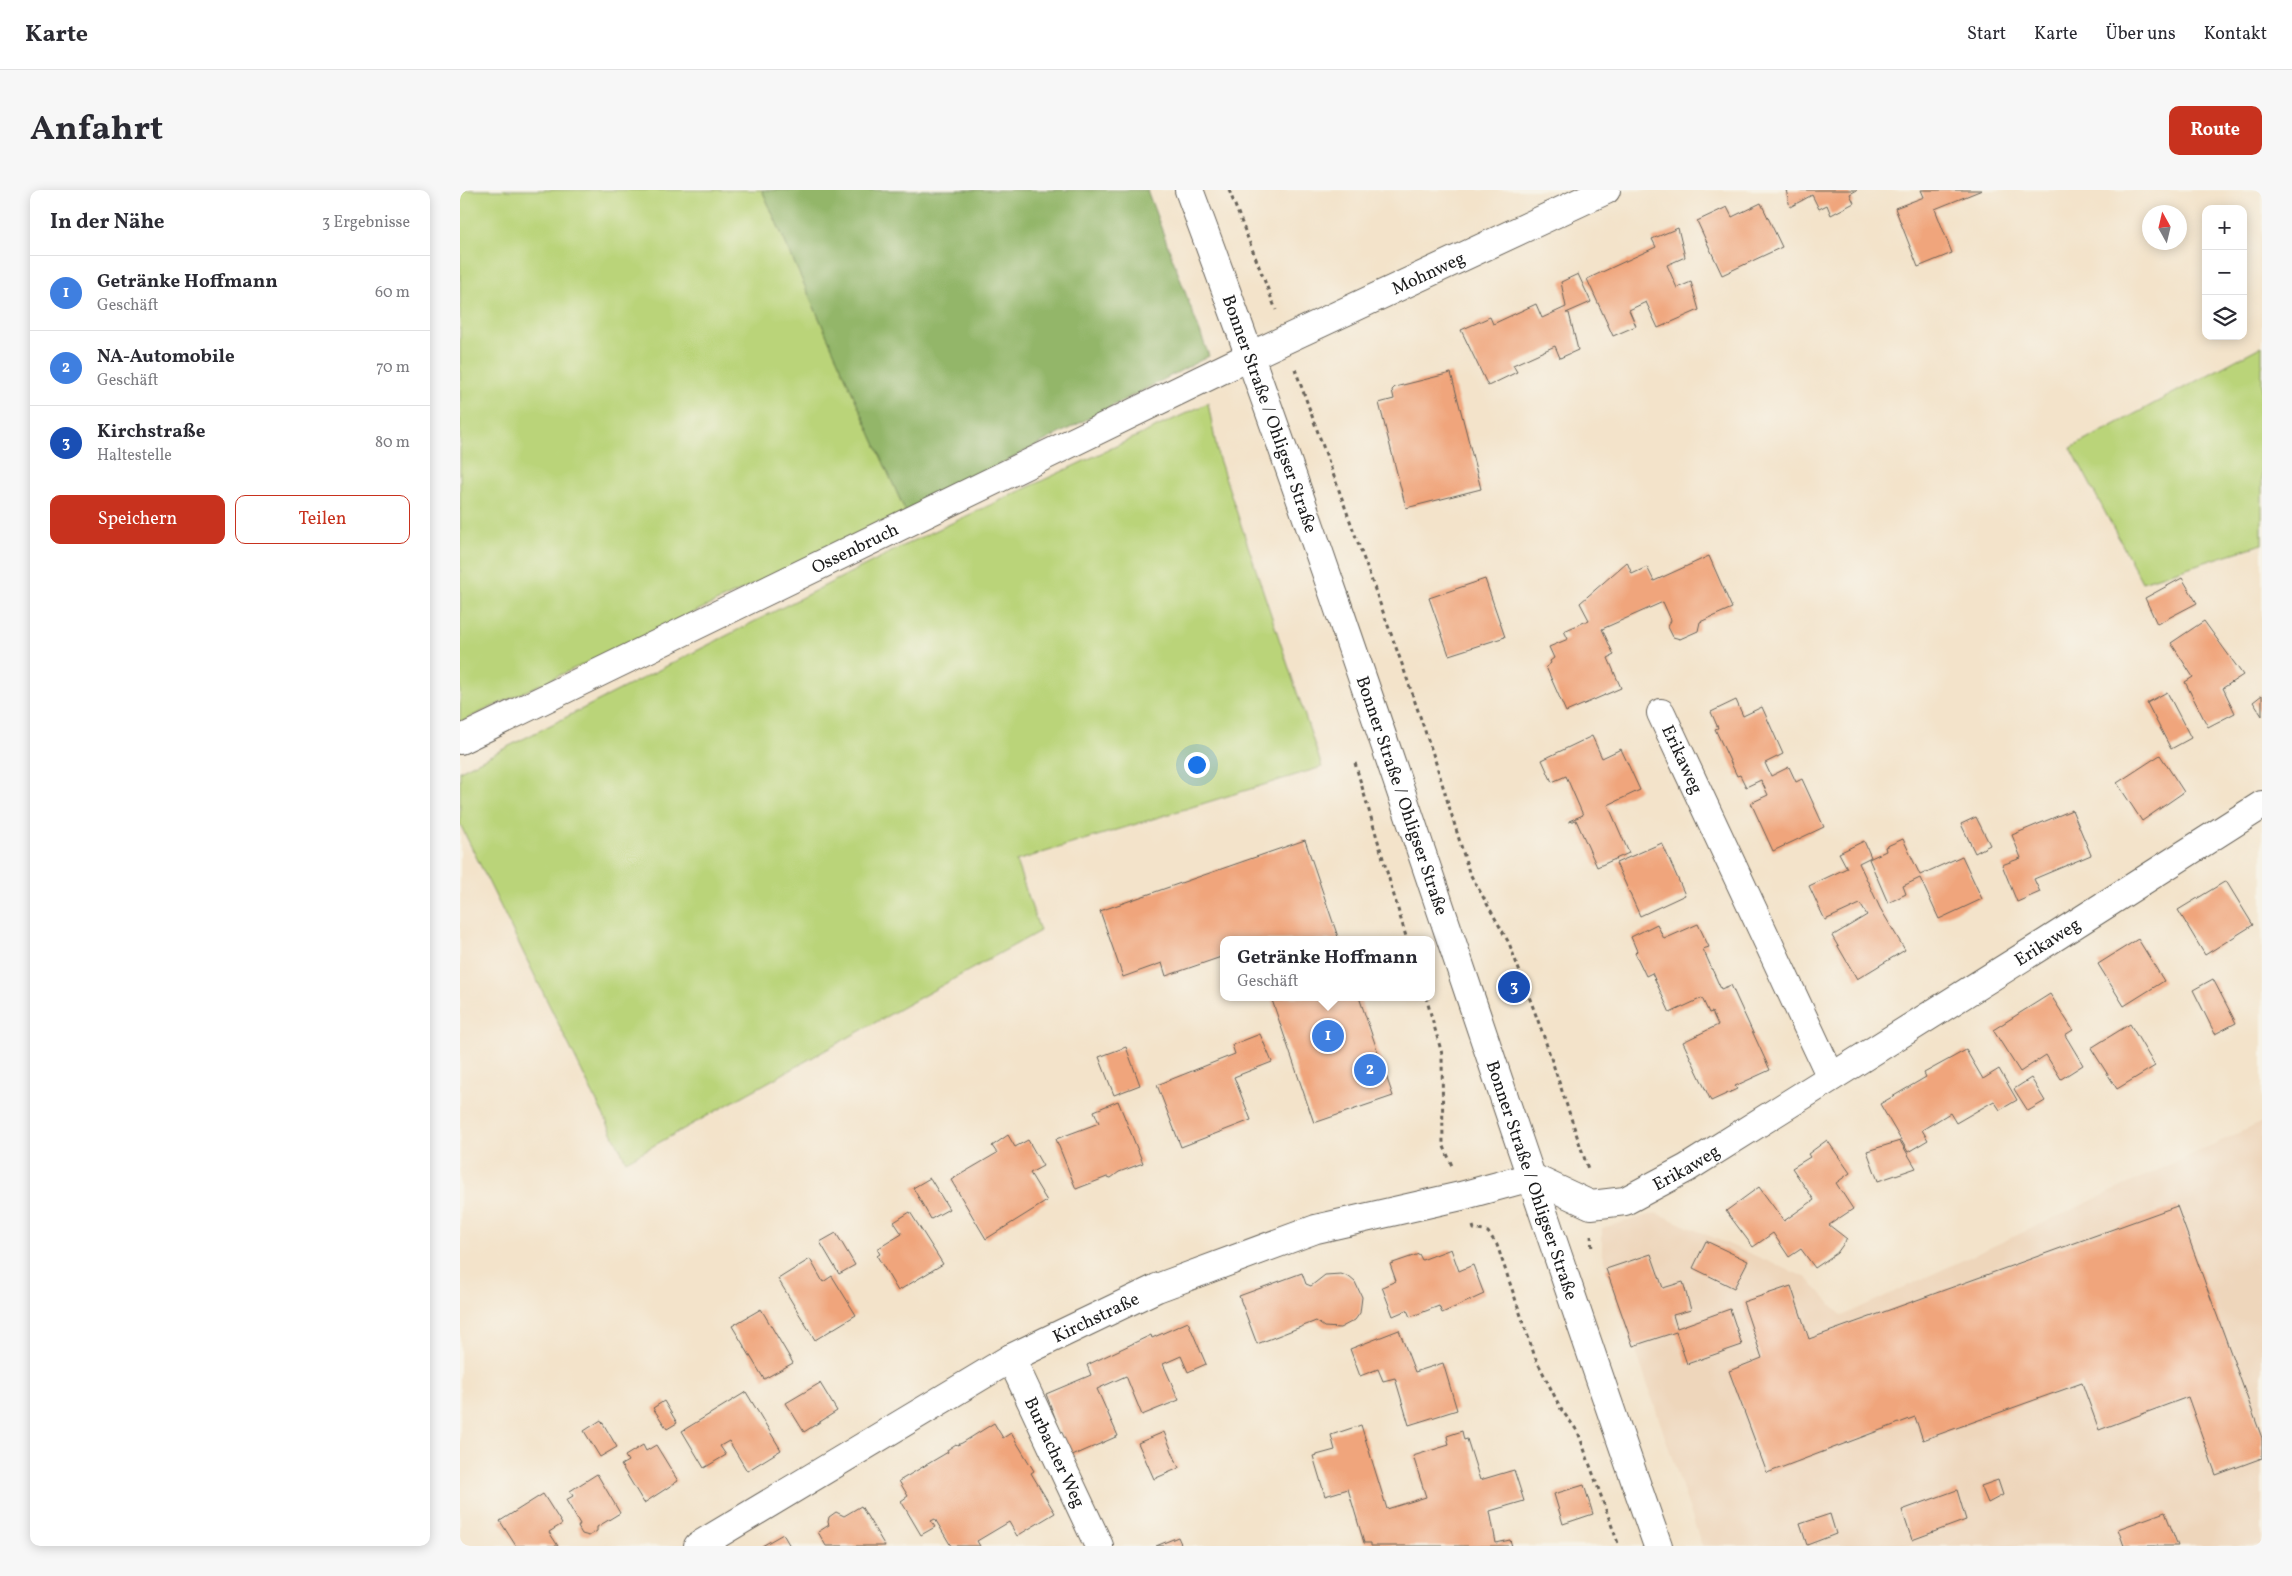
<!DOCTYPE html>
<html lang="de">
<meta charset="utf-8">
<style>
body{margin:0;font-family:Vollkorn,serif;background:#f7f7f7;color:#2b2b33}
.controls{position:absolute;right:15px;top:15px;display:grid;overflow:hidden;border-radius:10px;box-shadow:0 2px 12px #0003}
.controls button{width:45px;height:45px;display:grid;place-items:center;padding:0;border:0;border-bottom:1px solid #e1e1e2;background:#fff;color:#2b2b33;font:25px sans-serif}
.compass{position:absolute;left:1682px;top:15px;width:45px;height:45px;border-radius:50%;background:#fff;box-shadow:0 2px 12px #0003;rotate:352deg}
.you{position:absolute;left:736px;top:574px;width:18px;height:18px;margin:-12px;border:4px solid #fff;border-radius:50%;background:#1a73e8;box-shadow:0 0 0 8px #1a73e833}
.badge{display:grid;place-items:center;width:32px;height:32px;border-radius:50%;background:#c8321e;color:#fff;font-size:16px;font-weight:700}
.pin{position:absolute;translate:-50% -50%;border:2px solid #fff;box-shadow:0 1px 5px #0006}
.popup{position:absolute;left:760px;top:746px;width:215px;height:65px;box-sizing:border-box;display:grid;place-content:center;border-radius:10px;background:#fff;filter:drop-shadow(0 1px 4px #0005);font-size:16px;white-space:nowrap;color:#7c7c81}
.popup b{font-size:19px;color:#2b2b33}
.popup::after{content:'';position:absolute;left:50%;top:100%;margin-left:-10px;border:10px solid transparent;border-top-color:#fff}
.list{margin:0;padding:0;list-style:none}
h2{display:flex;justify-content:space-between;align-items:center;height:65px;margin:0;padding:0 20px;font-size:21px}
h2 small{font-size:16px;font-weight:400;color:#7c7c81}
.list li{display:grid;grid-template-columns:32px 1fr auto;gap:15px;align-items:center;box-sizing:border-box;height:75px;padding:0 20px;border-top:1px solid #e1e1e2}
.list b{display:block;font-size:19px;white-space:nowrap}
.list p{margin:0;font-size:16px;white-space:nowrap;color:#7c7c81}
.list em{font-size:16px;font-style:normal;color:#7c7c81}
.actions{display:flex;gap:10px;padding:15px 20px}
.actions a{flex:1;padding:11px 0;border:1px solid #c8321e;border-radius:10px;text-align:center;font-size:18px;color:#c8321e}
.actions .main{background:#c8321e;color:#fff}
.icon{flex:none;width:28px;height:28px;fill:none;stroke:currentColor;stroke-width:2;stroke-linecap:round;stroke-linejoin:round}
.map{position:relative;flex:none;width:1802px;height:1356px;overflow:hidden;border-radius:10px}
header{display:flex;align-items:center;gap:30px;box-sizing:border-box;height:70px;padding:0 25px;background:#fff;border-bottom:1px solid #e1e1e2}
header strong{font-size:24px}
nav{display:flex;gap:28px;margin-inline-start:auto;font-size:18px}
.intro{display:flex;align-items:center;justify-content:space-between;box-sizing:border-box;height:120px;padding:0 30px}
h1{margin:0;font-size:35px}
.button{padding:12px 22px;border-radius:10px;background:#c8321e;color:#fff;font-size:18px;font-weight:700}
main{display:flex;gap:30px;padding:0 30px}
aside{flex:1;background:#fff;border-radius:10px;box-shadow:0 2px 12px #0003}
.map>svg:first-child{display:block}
.built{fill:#eed6bb}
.green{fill:#bad479;stroke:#6b784a}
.forest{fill:#93b669;stroke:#586942}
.building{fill:#f0a57c}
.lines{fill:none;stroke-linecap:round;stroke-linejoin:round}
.minor-casing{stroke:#676259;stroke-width:30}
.tertiary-casing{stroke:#676259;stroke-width:30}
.primary-casing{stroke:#676259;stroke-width:30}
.path{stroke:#676259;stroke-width:3;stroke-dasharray:4 4;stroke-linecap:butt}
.minor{stroke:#fff;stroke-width:28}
.tertiary{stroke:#fff;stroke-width:28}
.primary{stroke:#fff;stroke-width:28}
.labels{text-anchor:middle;stroke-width:4;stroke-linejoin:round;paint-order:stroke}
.street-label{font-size:18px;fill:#1c1c1c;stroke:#f7f3e8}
</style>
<header>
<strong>Karte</strong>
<nav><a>Start</a><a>Karte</a><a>Über uns</a><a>Kontakt</a></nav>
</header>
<div class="intro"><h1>Anfahrt</h1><a class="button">Route</a></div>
<main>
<aside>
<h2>In der Nähe<small>3 Ergebnisse</small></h2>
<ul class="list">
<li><span class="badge" style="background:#3f7fe0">1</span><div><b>Getränke Hoffmann</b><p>Geschäft</p></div><em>60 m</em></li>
<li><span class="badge" style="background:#3f7fe0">2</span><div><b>NA-Automobile</b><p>Geschäft</p></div><em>70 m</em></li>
<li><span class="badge" style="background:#1a4fb4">3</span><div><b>Kirchstraße</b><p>Haltestelle</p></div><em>80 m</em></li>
</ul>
<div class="actions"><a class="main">Speichern</a><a>Teilen</a></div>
</aside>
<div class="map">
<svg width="1802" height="1356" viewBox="0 0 1802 1356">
<rect width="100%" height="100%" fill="#f7f3e8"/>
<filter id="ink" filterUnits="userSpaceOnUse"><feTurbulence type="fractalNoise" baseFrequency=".02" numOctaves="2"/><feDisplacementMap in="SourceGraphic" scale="10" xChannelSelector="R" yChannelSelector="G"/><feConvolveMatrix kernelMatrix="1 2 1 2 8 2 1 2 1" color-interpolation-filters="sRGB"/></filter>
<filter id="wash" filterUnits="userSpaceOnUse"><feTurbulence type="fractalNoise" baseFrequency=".0096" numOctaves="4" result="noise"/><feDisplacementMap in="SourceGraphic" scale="20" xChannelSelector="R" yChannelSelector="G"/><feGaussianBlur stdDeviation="1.12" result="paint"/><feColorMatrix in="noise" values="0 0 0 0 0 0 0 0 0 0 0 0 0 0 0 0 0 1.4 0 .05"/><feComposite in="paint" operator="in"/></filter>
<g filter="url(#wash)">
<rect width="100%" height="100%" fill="#f3e3ca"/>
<!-- built -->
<path class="built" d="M1802,932v424h-560l-100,-295v-23l54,-15 151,65 35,38z"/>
<!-- green -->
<g class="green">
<path d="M0,0h302l144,323 -446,209z"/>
<path d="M1802,156v198l-120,38 -71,-134z"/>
<path d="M748,213l10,53 104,311 -306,94 24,70 -414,230 -166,-337v-53l447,-227z"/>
</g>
<!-- forest -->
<path class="forest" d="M302,0h385l62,166 -303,157z"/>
<g id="blocks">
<!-- building -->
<g class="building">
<path d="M1326,0h71l-7,4 4,9 -23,12 -4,-10 -8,4 -7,-14 -22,12z"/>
<path d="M1461,0h61l-47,19 17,44 -34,14 -23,-59 29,-11z"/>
<path d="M1301,13l21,44 -60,28 -25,-54 30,-14 5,10z"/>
<path d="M1218,38l7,29 -18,8 10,23 14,-6 8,28 -41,18 -12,-26 -17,8 7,16 -23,10 -26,-57 69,-32 -4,-8z"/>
<path d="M1118,84l13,28 -25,11h3l9,37 -18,8 -5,-12 -42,19 4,7 -29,14 -27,-56 29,-13 3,7 43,-20 6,14 24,-11 -5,-25z"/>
<path d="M991,183l30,116 -75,19 -27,-105 15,-4 -2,-9 3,-3z"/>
<path d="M1249,366l23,52 -32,14 -2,9 -18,8 -7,-2 -5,-10 3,-7 -8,-18 -61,27 12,26 -6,3 13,30 -55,24 -20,-45 5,-4 -1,-2 4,-3 -5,-11 19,-8 -4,-8 25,-11 -9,-17 47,-41 5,12 15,-7 7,14z"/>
<path d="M1722,388l15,25 -40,21 -12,-26z"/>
<path d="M1025,389l20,58 -56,18 -20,-57z"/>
<path d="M1744,431l39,54 -20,13 12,25 -27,14 -23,-45 8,-5 -22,-34z"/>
<path d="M1707,502l24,46 -20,11 -24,-46z"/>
<path d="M1802,505v21l-9,-14z"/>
<path d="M1276,510l7,16 19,-9 21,47 -18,9 6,13 18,-9 7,15 6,-3 22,48 -51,24 -22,-48 17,-8 -7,-15 -15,7 -6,-12 -3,1 -22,-47 3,-1 -7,-16z"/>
<path d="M1132,546l10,22 19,-9 19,41 -32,15 21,48 -32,14 -21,-47 -7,2v-1l14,-6 -17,-39 -14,6 -10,-22z"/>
<path d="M1700,565l24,37 -42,29 -25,-38z"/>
<path d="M1612,620l19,45 -57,24 6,13 -23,10 -15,-37 19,-7 -9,-23z"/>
<path d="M1516,627l14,28 -15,8 -14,-29z"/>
<path d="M1443,649l17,36 42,-19 20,43 -43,20 -19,-41 -17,8 3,8 -18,9 -19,-44 17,-8 -1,-4z"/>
<path d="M845,650l34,100h-115v16l-58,20 -4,-13 -39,14 -23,-66z"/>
<path d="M1404,651l7,16 -12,6 21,45 25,42 -48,29 -25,-43 35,-21 -7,-11 -35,16 -16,-34 38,-18 -8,-15z"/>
<path d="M1202,653l23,52 -45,21 -24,-53z"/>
<path d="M1766,691l27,44 -48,30 -27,-45z"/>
<path d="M1197,734l7,15 34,-15 11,23 -6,2 18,40 10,-4 39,85 -35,16 2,3 -26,12 -28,-59 35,-17 -6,-13 -3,1 -7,-15 -32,15 -18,-40 -6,3 -11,-23 2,-2 -6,-14z"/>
<path d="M1678,749l26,42 -40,25 -26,-42z"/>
<path d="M1753,789l23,44 -21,11 -22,-44z"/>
<path d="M1590,804l23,36 -8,5 18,30 -22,14 -15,-24 -26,17 -27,-42z"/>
<path d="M811,807h88l34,99 -79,27z"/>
<path d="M1670,834l25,42 -38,23 -26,-41z"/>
<path d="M800,844l12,28 -38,15 17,43 -70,27 -24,-62 78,-31 -3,-9z"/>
<path d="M666,857l14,38 -26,10 -15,-38z"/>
<path d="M1506,860l17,29 16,-10 18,31 -17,10 -6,-9 -38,22 -6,-10 -28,17 6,10 -20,12 -28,-48 46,-27 -2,-4z"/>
<path d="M1571,888l14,23 -17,10 -14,-22z"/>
<path d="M658,911l25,62 -24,9 -8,6 -4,-1 -31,12 -20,-50 43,-16 -5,-12z"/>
<path d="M548,945l7,12 13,-7 15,26 -13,7 17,28 -61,38 -35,-59 46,-27 -5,-7z"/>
<path d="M1367,950l23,33 -14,10 17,26 -24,16 18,14 -10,14 -22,15 -14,-19 -12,8 -16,-24 -20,14 -27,-36 33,-24 25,34 14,-10 16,-11 -22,-32 18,-11 -2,-3z"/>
<path d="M1440,951l16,27 -38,13 -11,-30z"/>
<path d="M470,988l19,31 -18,10 -18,-31z"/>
<path d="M1717,1016l85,232v20l-46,17 -28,-78 -89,33 -17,-47 -159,57 -8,-23 -148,56 -38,-102 33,-13 -19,-56 48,-16 18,53z"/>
<path d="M450,1022l33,52 -45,27 -21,-35 3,-2 -3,-5 25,-15 -8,-12z"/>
<path d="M376,1043l19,32 -16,9 -19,-32z"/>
<path d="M1246,1051l42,20 -14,27 -41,-20z"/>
<path d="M991,1059l8,22 14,-6 11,29 -42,19 -3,-7 -29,11 -3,-7 -14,6 -11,-29 14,-6 -6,-17 29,-10 3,6z"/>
<path d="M1191,1064l12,34 20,-6 8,28 -18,5 4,13 53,-19 12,36 -55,19 -11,-32 -43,14 -27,-77z"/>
<path d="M350,1069l13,23 9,-6 24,39 -41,25 -37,-61z"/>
<path d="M842,1083l4,11 5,2 14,-11 16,-1 8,3 6,5 7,15 -2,16 -5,7 -15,8 -16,-1 -8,-6 -59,23 -18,-48z"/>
<path d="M301,1119l32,54 -29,16 -32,-53z"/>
<path d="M728,1132l18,42 -18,8 -7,-16 -18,8 16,36 -37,15 -16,-39 -29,13 21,47 -48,21 -24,-63 45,-19 -4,-10 64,-30 1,3z"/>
<path d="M939,1140l16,42 28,-9 14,47 -48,15 -14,-47 -12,3 -5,-12 -18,7 -10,-27z"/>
<path d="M360,1193l17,28 -33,21 -18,-29z"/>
<path d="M286,1202l35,58 -34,21 -18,-30 -9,5 6,9 -22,13 -22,-37z"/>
<path d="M204,1211l13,22 -10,6 -14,-21z"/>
<path d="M141,1230l16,27 -17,10 -16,-26z"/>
<path d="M534,1233l9,15 8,-5 23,38 -3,2 24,40 -38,23 -8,-14 -32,19 3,5h-29l-16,-27 -4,2 4,6 -14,8 -20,-34 7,-5 -9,-15 49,-29 -1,-2 9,-6 1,1 5,-2z"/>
<path d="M901,1235l26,84 39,-12 -13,-41 36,-11 -2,-9 15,-5 2,9 3,-1 13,41 34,-10 10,31 -34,10 6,32 14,-3 2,6h-141v-3h-7l-16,-54 -23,7 -12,-40 22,-6 -4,-15z"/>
<path d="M704,1242l15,36 -25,11 -16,-36z"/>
<path d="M183,1255l3,6 10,-6 22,36 -34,22 -23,-38 7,-4 -3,-5z"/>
<path d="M137,1284l23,39 -23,14v4l-8,5 -7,-2 -4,-7 2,-3 -14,-24 7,-4 -3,-5z"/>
<path d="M1538,1290l5,15 -15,8 -7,-17z"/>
<path d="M1124,1295l9,29 -30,10 -9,-30z"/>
<path d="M1497,1300l9,30 -54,20 -10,-30z"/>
<path d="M83,1304l19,30 -13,8 9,14h-42l-16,-25z"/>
<path d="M401,1316l24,40h-59l-8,-14 11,-7 -1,-3 1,-5 7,-5 8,4z"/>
<path d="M1705,1322l13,34h-54l-6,-17z"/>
<path d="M1370,1324l6,20 -29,11 -7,-21z"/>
<path d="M323,1344l7,12h-28z"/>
<path d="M718,1347l4,9h-26z"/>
</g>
</g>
</g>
<g filter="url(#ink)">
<use href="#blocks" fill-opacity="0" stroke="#676259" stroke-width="1"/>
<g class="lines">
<defs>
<g id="minor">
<path id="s1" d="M1201,523l170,364"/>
<path id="s2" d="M0,550l790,-384 356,-166"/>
<path id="s3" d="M1071,987l60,28 34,-4 62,-33 360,-226 215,-137"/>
<path id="s4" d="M551,1168l88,188"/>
</g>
<g id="tertiary">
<path id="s5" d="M238,1356l313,-188 146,-70 159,-59 145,-33 70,-19"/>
</g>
<g id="primary">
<path id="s6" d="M729,0c167,448 310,905 469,1356"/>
</g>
</defs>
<!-- minor casing -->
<use href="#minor" class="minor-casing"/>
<!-- tertiary casing -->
<use href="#tertiary" class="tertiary-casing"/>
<!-- primary casing -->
<use href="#primary" class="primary-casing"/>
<!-- path -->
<g class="path">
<path d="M769,0l47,120"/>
<path d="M835,179l108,298 32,93 34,112 40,71 34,91 45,135"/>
<path d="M895,573l52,177"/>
<path d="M966,807l16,57 1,90 9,22"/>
<path d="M1013,1036l1,3 14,3 9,13 38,112 26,52 17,23 41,114"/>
<path d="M1131,1045l1,16"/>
</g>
<!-- minor -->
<use href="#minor" class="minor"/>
<!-- tertiary -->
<use href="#tertiary" class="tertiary"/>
<!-- primary -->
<use href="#primary" class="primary"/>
</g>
</g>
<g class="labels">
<!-- street labels -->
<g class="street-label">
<text dy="6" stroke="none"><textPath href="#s2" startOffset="1075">Mohnweg</textPath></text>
<text dy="6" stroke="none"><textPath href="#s6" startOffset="238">Bonner Straße / Ohligser Straße</textPath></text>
<text dy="6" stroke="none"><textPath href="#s2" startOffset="439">Ossenbruch</textPath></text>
<text dy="6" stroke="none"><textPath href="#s1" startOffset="51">Erikaweg</textPath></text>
<text dy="6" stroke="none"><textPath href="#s6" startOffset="642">Bonner Straße / Ohligser Straße</textPath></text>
<text dy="6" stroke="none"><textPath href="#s3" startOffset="596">Erikaweg</textPath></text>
<text dy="6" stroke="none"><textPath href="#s3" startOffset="170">Erikaweg</textPath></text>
<text dy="6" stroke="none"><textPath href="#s6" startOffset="1048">Bonner Straße / Ohligser Straße</textPath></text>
<text dy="6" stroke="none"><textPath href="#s5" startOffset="459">Kirchstraße</textPath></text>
<text dy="6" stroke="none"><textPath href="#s4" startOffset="104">Burbacher Weg</textPath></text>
</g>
</g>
</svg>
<div class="controls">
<button>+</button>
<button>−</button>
<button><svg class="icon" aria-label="layers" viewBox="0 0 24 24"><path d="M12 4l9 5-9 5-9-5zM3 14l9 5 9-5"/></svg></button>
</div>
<svg class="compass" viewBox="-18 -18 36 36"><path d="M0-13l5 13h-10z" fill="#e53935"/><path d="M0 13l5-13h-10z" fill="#7c7c81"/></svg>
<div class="you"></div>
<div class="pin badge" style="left:868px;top:846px;background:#3f7fe0">1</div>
<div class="popup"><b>Getränke Hoffmann</b>Geschäft</div>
<div class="pin badge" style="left:910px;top:880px;background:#3f7fe0">2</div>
<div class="pin badge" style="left:1054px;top:797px;background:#1a4fb4">3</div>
</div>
</main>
